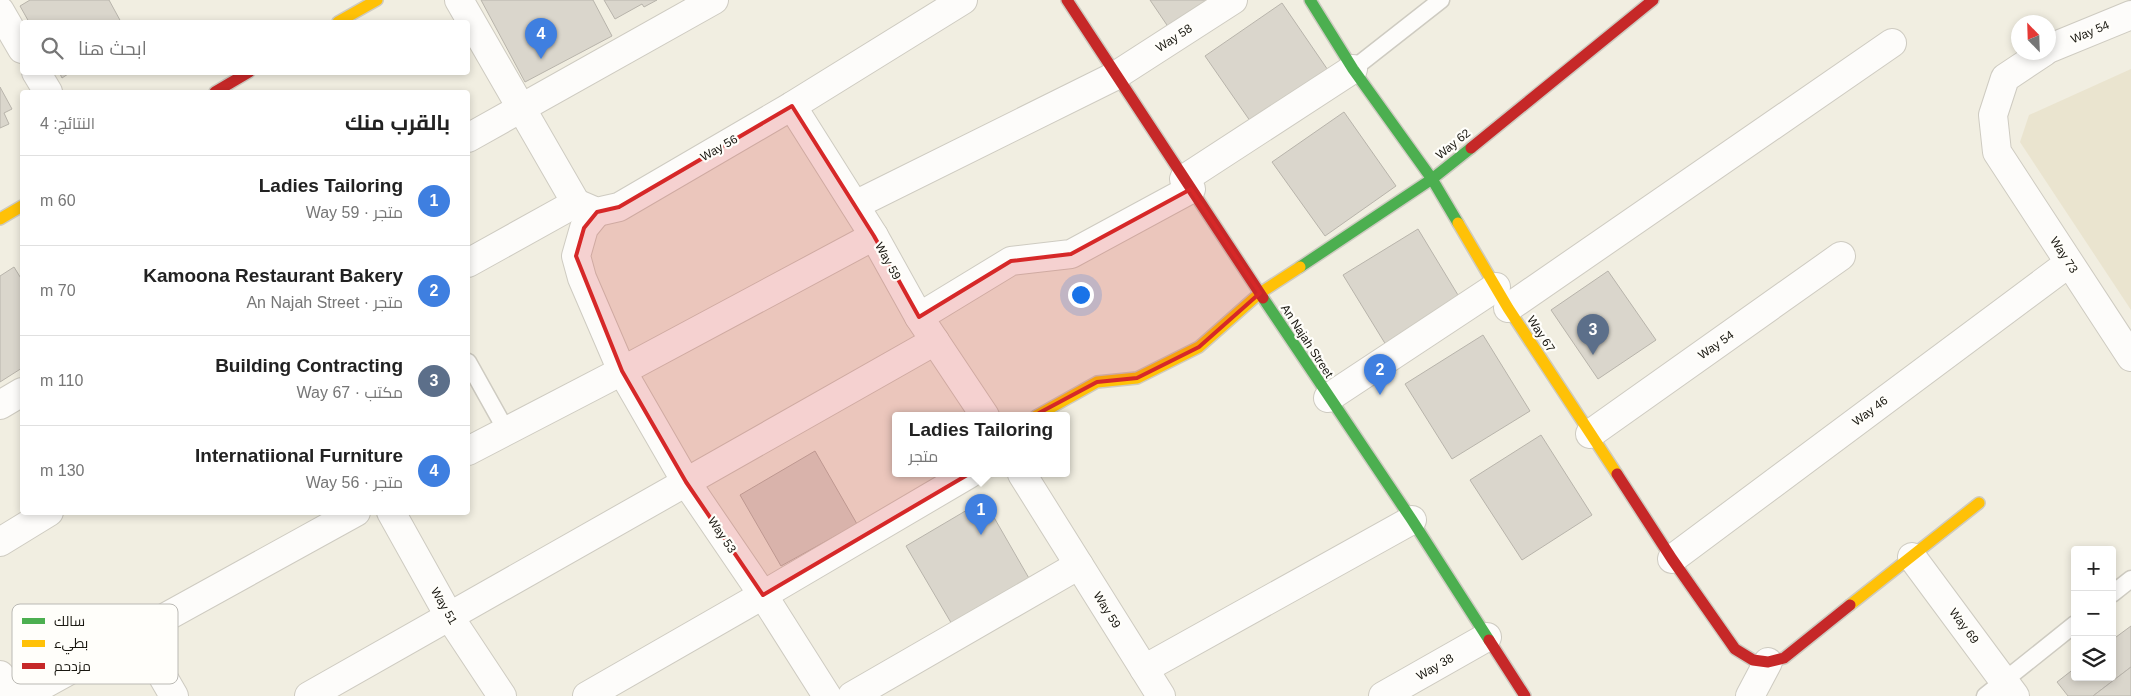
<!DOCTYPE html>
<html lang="ar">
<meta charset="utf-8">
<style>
body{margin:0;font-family:Helvetica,Cairo,sans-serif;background:#f6f6f6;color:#222;direction:rtl}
.controls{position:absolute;right:15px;bottom:15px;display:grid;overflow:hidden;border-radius:5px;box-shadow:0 2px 8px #0003}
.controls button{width:45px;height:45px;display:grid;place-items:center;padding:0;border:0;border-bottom:1px solid #e0e0e0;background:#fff;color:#222;font:25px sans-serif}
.compass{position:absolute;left:2011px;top:15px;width:45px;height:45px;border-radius:50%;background:#fff;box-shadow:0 2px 8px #0003;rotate:337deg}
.you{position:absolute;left:1080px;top:294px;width:18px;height:18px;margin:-12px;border:4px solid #fff;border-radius:50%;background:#1a73e8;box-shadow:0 0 0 8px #1a73e833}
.badge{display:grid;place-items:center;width:32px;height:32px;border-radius:50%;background:#656259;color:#fff;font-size:16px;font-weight:700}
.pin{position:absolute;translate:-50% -41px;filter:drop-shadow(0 1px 2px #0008)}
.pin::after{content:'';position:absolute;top:26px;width:18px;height:15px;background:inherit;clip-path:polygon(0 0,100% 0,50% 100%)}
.popup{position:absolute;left:892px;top:412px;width:178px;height:65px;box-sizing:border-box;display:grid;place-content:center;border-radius:5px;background:#fff;filter:drop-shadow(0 1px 4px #0005);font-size:16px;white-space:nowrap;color:#767676}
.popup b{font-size:19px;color:#222}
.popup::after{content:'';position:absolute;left:50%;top:100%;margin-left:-10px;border:10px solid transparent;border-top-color:#fff}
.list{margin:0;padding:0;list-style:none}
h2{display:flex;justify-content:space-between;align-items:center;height:65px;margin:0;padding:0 20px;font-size:21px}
h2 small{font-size:16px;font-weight:400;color:#767676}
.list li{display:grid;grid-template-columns:32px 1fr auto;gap:15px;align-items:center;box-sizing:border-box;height:90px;padding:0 20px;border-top:1px solid #e0e0e0}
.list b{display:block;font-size:19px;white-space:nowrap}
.list p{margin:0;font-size:16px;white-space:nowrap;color:#767676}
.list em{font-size:16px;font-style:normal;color:#767676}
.icon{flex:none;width:28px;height:28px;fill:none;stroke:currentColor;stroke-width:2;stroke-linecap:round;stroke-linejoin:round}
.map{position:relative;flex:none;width:2131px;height:696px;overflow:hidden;direction:ltr}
.search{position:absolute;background:#fff;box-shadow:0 2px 8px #0003;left:20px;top:20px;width:450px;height:55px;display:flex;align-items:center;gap:12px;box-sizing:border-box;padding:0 18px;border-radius:5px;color:#767676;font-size:19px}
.panel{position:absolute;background:#fff;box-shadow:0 2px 8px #0003;left:20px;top:90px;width:450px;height:425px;border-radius:5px;direction:rtl}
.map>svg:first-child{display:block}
.built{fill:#eae4cf}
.building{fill:#dad6cc;stroke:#b8b4ab}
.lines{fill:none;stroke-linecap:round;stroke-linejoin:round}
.lane-casing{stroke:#cecbc1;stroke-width:19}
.street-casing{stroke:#cecbc1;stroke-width:30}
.fast-casing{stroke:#cecbc1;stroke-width:14}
.slow-casing{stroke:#cecbc1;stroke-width:14}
.jam-casing{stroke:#cecbc1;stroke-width:14}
.lane{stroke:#fdfcfa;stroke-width:16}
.street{stroke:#fdfcfa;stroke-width:28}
.fast{stroke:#4caf50;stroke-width:11}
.slow{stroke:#ffc107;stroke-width:11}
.jam{stroke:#c62828;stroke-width:11}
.marked{fill:#d62828;fill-opacity:0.2;stroke:#d62828;stroke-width:4;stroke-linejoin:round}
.labels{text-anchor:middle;stroke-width:4.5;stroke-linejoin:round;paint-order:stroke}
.street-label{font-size:12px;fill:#191710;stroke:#fffefa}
.key{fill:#fffefa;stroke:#bab9b4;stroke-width:1}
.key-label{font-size:14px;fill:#191710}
</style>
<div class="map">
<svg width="2131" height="696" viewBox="0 0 2131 696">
<rect width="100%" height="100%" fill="#f1eee1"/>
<!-- built -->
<path class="built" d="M2131,69v241l-111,-168 9,-27z"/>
<!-- building -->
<g class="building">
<path d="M30,0h79l12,22h-92l-9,-16z"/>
<path d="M481,0h112l19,36 -87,46z"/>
<path d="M604,0h53l-13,7 -2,-3 -27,15z"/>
<path d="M1150,0h65l-44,31z"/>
<path d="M1282,3l50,73 -77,52 -50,-72z"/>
<path d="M59,72h12l-9,6z"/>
<path d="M0,87l12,22 -8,4 5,11 -9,4z"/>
<path d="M1344,112l52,74 -71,50 -53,-74z"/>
<path d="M1418,229l43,71 -75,45 -43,-70z"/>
<path d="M14,267l8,13v88l-22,14v-106z"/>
<path d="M1608,271l48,69 -58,39 -47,-69z"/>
<path d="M1483,335l47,76 -78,48 -47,-75z"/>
<path d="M1541,435l51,80 -70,45 -52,-80z"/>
<path d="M815,451l42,73 -76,42 -41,-71z"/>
<path d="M984,500l46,80 -77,46 -47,-80z"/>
<path d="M2131,626v41l-38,29h-25l-11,-14 18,-14v9h37v-37z"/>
<path d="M2131,667v29h-38z"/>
</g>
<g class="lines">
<defs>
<g id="lane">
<path d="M1353,69l88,-69"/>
<path d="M468,362l38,68"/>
<path d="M2112,594l19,-15"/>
<path d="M1985,696l90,-72"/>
</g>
<g id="street">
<path d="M459,0l117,203"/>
<path d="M0,11l22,38"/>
<path d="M2048,49l83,-34"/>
<path d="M2044,52l-39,26 -12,37 4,37 134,205"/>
<path d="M36,72l12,20"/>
<path d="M792,106l82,130 45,81 66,99"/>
<path d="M468,138l246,-138"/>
<path d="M1184,179l169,-110"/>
<path d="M855,205l260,-129 118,-76"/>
<path d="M597,212l-13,16 -8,28 6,22 40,93 64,111 77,113 64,101"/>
<path d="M468,263l108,-60 21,9 22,-5 173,-101 171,-106"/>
<path d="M1508,308l384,-265"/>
<path d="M919,317l92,-56 60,-7 120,-65"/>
<path d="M1328,398l168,-111"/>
<path d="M0,405l22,-13"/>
<path d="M1590,434l251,-178"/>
<path d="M468,451l154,-80 252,-135"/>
<path d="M1022,474l139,222"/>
<path d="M391,512l58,104 53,80"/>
<path d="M0,542l49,-30"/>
<path d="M1912,557l103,139"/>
<path d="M1672,559l397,-296"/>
<path d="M137,632l37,64"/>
<path d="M1144,669l268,-149"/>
<path d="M0,675l12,21"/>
<path d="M23,696l333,-184"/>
<path d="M309,696l626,-355"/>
<path d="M587,696l176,-101 206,-121"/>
<path d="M852,696l227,-131"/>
<path d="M1383,696l104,-59"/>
<path d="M1750,696l18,-34"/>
</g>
<g id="fast">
<path d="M1310,0l43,69 79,110 26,44"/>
<path d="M1300,267l132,-88 39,-31"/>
<path d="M1263,298l149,222 77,120"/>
</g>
<g id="slow">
<path d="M338,22l39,-22"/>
<path d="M0,219l22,-13"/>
<path d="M1458,223l50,85 109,166"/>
<path d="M1036,416l61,-34 40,-4 62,-31 61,-54 40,-26"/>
<path d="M1850,605l129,-102"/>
</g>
<g id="jam">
<path d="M1067,0l196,298"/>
<path d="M215,92l34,-20"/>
<path d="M1471,148l182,-148"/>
<path d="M1617,474l55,85 63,90 18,11 15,2 16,-4 66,-53"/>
<path d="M1489,640l36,56"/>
</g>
</defs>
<!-- lane casing -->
<use href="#lane" class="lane-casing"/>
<!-- street casing -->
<use href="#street" class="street-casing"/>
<!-- fast casing -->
<use href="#fast" class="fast-casing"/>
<!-- slow casing -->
<use href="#slow" class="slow-casing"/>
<!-- jam casing -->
<use href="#jam" class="jam-casing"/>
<!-- lane -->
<use href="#lane" class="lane"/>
<!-- street -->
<use href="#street" class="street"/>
<!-- fast -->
<use href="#fast" class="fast"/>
<!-- slow -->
<use href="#slow" class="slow"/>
<!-- jam -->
<use href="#jam" class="jam"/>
</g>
<!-- marked area -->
<path class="marked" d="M792,106l82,130 45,81 92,-56 60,-7 120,-65 69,104 -61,54 -62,31 -40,4 -58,31 -31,38 -245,144 -77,-113 -64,-111 -46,-115 8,-28 13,-16 22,-5z"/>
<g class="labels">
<!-- street labels -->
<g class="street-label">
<text transform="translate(2090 32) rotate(-23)" y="4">Way 54</text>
<text transform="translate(1174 38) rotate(-33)" y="4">Way 58</text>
<text transform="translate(1453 144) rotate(-39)" y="4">Way 62</text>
<text transform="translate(719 148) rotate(-30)" y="4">Way 56</text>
<text transform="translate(2064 255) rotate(57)" y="4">Way 73</text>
<text transform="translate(888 261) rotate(61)" y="4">Way 59</text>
<text transform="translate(1541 334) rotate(57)" y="4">Way 67</text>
<text transform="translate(1307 341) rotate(57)" y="4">An Najah Street</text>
<text transform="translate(1716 345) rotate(-35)" y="4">Way 54</text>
<text transform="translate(1870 411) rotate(-37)" y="4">Way 46</text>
<text transform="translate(722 535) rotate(56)" y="4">Way 53</text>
<text transform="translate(444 606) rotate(60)" y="4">Way 51</text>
<text transform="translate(1107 610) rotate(58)" y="4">Way 59</text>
<text transform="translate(1964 626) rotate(53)" y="4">Way 69</text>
<text transform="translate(1435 667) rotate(-30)" y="4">Way 38</text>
</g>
</g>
<!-- legend -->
<rect x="12" y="604" width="166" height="80" rx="8" class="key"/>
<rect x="22" y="618" width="23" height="6" fill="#4caf50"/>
<rect x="22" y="640" width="23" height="7" fill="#ffc107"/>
<rect x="22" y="663" width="23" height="6" fill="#c62828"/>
<g class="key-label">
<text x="54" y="626">سالك</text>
<text x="54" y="648">بطيء</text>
<text x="54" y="671">مزدحم</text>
</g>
</svg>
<div class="controls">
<button>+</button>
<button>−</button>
<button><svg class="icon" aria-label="layers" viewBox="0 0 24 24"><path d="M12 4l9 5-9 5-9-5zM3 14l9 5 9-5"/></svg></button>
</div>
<svg class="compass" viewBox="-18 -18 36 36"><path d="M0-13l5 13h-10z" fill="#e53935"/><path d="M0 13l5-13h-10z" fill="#767676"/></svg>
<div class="you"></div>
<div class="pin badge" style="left:981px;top:535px;background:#3f7fe0">1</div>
<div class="popup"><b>Ladies Tailoring</b>متجر</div>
<div class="pin badge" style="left:1380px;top:395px;background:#3f7fe0">2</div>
<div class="pin badge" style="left:1593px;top:355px;background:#5c6f8a">3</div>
<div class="pin badge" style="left:541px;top:59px;background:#3f7fe0">4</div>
<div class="search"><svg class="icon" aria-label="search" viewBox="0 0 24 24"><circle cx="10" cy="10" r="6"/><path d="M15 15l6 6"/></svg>ابحث هنا</div>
<section class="panel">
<h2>بالقرب منك<small>النتائج: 4</small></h2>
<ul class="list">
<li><span class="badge" style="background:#3f7fe0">1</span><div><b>Ladies Tailoring</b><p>متجر · Way 59</p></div><em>60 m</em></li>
<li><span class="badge" style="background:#3f7fe0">2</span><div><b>Kamoona Restaurant Bakery</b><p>متجر · An Najah Street</p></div><em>70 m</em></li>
<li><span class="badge" style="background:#5c6f8a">3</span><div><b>Building Contracting</b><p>مكتب · Way 67</p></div><em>110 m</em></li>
<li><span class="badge" style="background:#3f7fe0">4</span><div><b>Internatiional Furniture</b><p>متجر · Way 56</p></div><em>130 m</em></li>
</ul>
</section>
</div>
